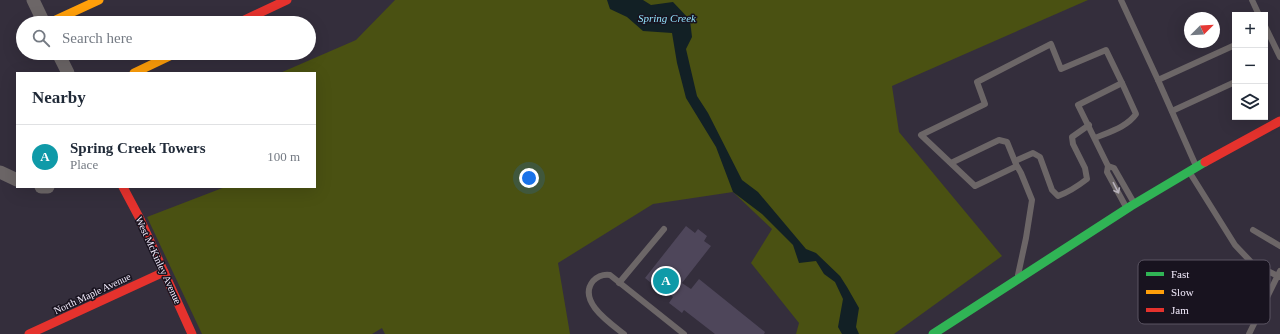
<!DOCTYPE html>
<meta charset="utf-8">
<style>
body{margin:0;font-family:"Times New Roman",serif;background:#f6f6f7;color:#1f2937}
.controls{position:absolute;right:12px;top:12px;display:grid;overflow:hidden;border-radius:0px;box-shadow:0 4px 16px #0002}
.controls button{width:36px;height:36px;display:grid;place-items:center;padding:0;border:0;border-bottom:1px solid #e0e1e3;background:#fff;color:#1f2937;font:20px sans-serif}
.compass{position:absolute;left:1184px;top:12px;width:36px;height:36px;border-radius:50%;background:#fff;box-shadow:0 4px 16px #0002;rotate:66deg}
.you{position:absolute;left:529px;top:178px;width:14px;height:14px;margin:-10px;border:3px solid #fff;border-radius:50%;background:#1a73e8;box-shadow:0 0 0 6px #1a73e833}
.badge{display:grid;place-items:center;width:26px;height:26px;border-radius:50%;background:#7c3aed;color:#fff;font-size:13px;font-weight:700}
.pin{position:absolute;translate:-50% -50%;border:2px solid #fff;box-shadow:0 1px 4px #0006}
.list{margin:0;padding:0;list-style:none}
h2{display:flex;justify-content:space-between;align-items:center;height:52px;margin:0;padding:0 16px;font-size:17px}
h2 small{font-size:13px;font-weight:400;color:#747a83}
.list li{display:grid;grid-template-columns:26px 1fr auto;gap:12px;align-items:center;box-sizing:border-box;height:64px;padding:0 16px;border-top:1px solid #e0e1e3}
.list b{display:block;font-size:15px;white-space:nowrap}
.list p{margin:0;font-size:13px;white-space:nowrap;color:#747a83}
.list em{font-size:13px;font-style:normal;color:#747a83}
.icon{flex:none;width:22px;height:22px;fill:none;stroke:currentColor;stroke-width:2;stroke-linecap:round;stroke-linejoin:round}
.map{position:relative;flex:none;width:1280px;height:334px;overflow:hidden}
.search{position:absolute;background:#fff;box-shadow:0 4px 16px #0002;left:16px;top:16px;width:300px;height:44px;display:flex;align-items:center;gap:10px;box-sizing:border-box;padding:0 14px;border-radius:22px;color:#747a83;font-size:15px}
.panel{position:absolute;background:#fff;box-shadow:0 4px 16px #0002;left:16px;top:72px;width:300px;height:116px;border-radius:0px}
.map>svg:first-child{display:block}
.green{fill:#4a5112}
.water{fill:#122025}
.building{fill:#4e465a}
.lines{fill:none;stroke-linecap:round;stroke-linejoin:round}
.lane{stroke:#6c6667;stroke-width:6}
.street{stroke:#6c6667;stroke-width:13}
.fast{stroke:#30b455;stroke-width:9}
.slow{stroke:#ff9f0a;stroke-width:9}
.jam{stroke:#e5322d;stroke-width:9}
.oneway{stroke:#b6b0ba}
.labels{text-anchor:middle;stroke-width:3;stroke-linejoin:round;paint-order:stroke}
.street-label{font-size:10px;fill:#f3ecfd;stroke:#18131f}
.water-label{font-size:11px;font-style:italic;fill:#90e2fb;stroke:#18131f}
.key{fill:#18131f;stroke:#5a5462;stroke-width:1}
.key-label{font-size:11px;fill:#f3ecfd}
</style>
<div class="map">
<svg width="1280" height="334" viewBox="0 0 1280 334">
<rect width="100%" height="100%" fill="#342e3c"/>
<!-- green -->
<path class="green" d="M395,0h693l-196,86 7,46 103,124 -108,78h-98l3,-11 -48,-60 21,-34 -39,-37 -80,12 -95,59 12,71h-185l-3,-6 -10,6h-170l-55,-117 78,-30h90v-114h-35l76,-33z"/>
<!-- water -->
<path class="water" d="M607,0h36l8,5 22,-3 17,18 2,17 -6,12 11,47 11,17 34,67 16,12 48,57 10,4 24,23 7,11 12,21 -3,19 3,7h-17l-4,-7 5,-28 -8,-17 -11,-8 -8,-13 -17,2 -6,-18 -31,-31 -29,-22 -17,-45 -30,-49 -9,-35 -5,-30 -29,-2 -16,-14 -17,-8z"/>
<!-- building -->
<path class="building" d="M686,226l9,7 3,-4 9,7 -3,5 7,5 -29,37 9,6 8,-10 66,53 -1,2h-49l-31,-24 -2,3 -13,-10 4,-6 -4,-4 -3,2 -21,-17z"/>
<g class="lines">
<!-- lane -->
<g class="lane">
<path d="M1121,0l37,80 77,-35"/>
<path d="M1252,0l7,15"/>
<path d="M1265,26l15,31"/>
<path d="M1158,80l38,86"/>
<path d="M1172,111l63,-29"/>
<path d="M1095,138c14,-6 32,-11 41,-24l-14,-31"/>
<path d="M1015,161l18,-8 7,4 12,33 6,6c11,-4 20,-10 29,-17l-2,-11 -12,-24 -1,-7 17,-12"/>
<path d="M951,163l48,-23 8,2 9,22"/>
<path d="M1108,166l6,2 20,35"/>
<path d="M1190,173l45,72 18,19 27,13"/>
<path d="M1253,230l27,16"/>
<path d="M1018,275l8,-37 6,-38 -11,-27 -4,-7 -42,20 -54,-51 64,-31 -8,-22 74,-38 10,25 45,-19 16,33 -44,22 30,61 -1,6 19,35"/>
<path d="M619,283l45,-54"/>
<path d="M624,334c-14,-11 -47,-33 -31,-53 5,-5 10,-7 17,-6l74,59"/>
<path d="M1249,334l31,-63"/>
</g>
<!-- street -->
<g class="street">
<path d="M33,0l11,23"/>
<path d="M58,53l10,20"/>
<path d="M0,172l17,8"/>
<path d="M41,187h7"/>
</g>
<!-- fast -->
<path class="fast" d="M933,334l198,-128 74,-44"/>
<!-- slow -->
<g class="slow">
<path d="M49,23l50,-23"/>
<path d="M134,73l42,-20"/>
</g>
<!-- jam -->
<g class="jam">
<path d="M238,23l49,-23"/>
<path d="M1205,162l75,-41"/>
<path d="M123,187l17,32 52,115"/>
<path d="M29,334l135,-62"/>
</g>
</g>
<!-- one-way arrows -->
<defs><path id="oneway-shaft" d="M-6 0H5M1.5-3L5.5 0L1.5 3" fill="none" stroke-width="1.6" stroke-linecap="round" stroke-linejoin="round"/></defs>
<use class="oneway" href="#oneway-shaft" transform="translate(1116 188) rotate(63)"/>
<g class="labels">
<!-- street labels -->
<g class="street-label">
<text transform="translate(159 260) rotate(65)" y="4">West McKinley Avenue</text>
<text transform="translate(92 293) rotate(-25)" y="4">North Maple Avenue</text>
</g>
<!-- water labels -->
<g class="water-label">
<text x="667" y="22">Spring Creek</text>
</g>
</g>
<!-- legend -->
<rect x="1138" y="260" width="132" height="64" rx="6" class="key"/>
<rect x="1146" y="272" width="18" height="4" fill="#30b455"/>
<rect x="1146" y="290" width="18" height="4" fill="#ff9f0a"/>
<rect x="1146" y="308" width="18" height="4" fill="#e5322d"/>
<g class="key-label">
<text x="1171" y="278">Fast</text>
<text x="1171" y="296">Slow</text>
<text x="1171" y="314">Jam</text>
</g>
</svg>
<div class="controls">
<button>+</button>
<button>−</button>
<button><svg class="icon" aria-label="layers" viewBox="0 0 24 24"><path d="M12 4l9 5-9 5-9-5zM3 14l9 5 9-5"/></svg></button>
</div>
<svg class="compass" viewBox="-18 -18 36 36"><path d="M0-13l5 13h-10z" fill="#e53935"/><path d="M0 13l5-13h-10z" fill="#747a83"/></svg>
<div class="you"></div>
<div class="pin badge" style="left:666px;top:281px;background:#0f9aa8">A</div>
<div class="search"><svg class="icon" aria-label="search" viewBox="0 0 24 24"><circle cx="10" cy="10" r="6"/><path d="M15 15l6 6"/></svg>Search here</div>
<section class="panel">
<h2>Nearby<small></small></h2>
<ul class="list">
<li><span class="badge" style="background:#0f9aa8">A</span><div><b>Spring Creek Towers</b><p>Place</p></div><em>100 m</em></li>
</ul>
</section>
</div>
